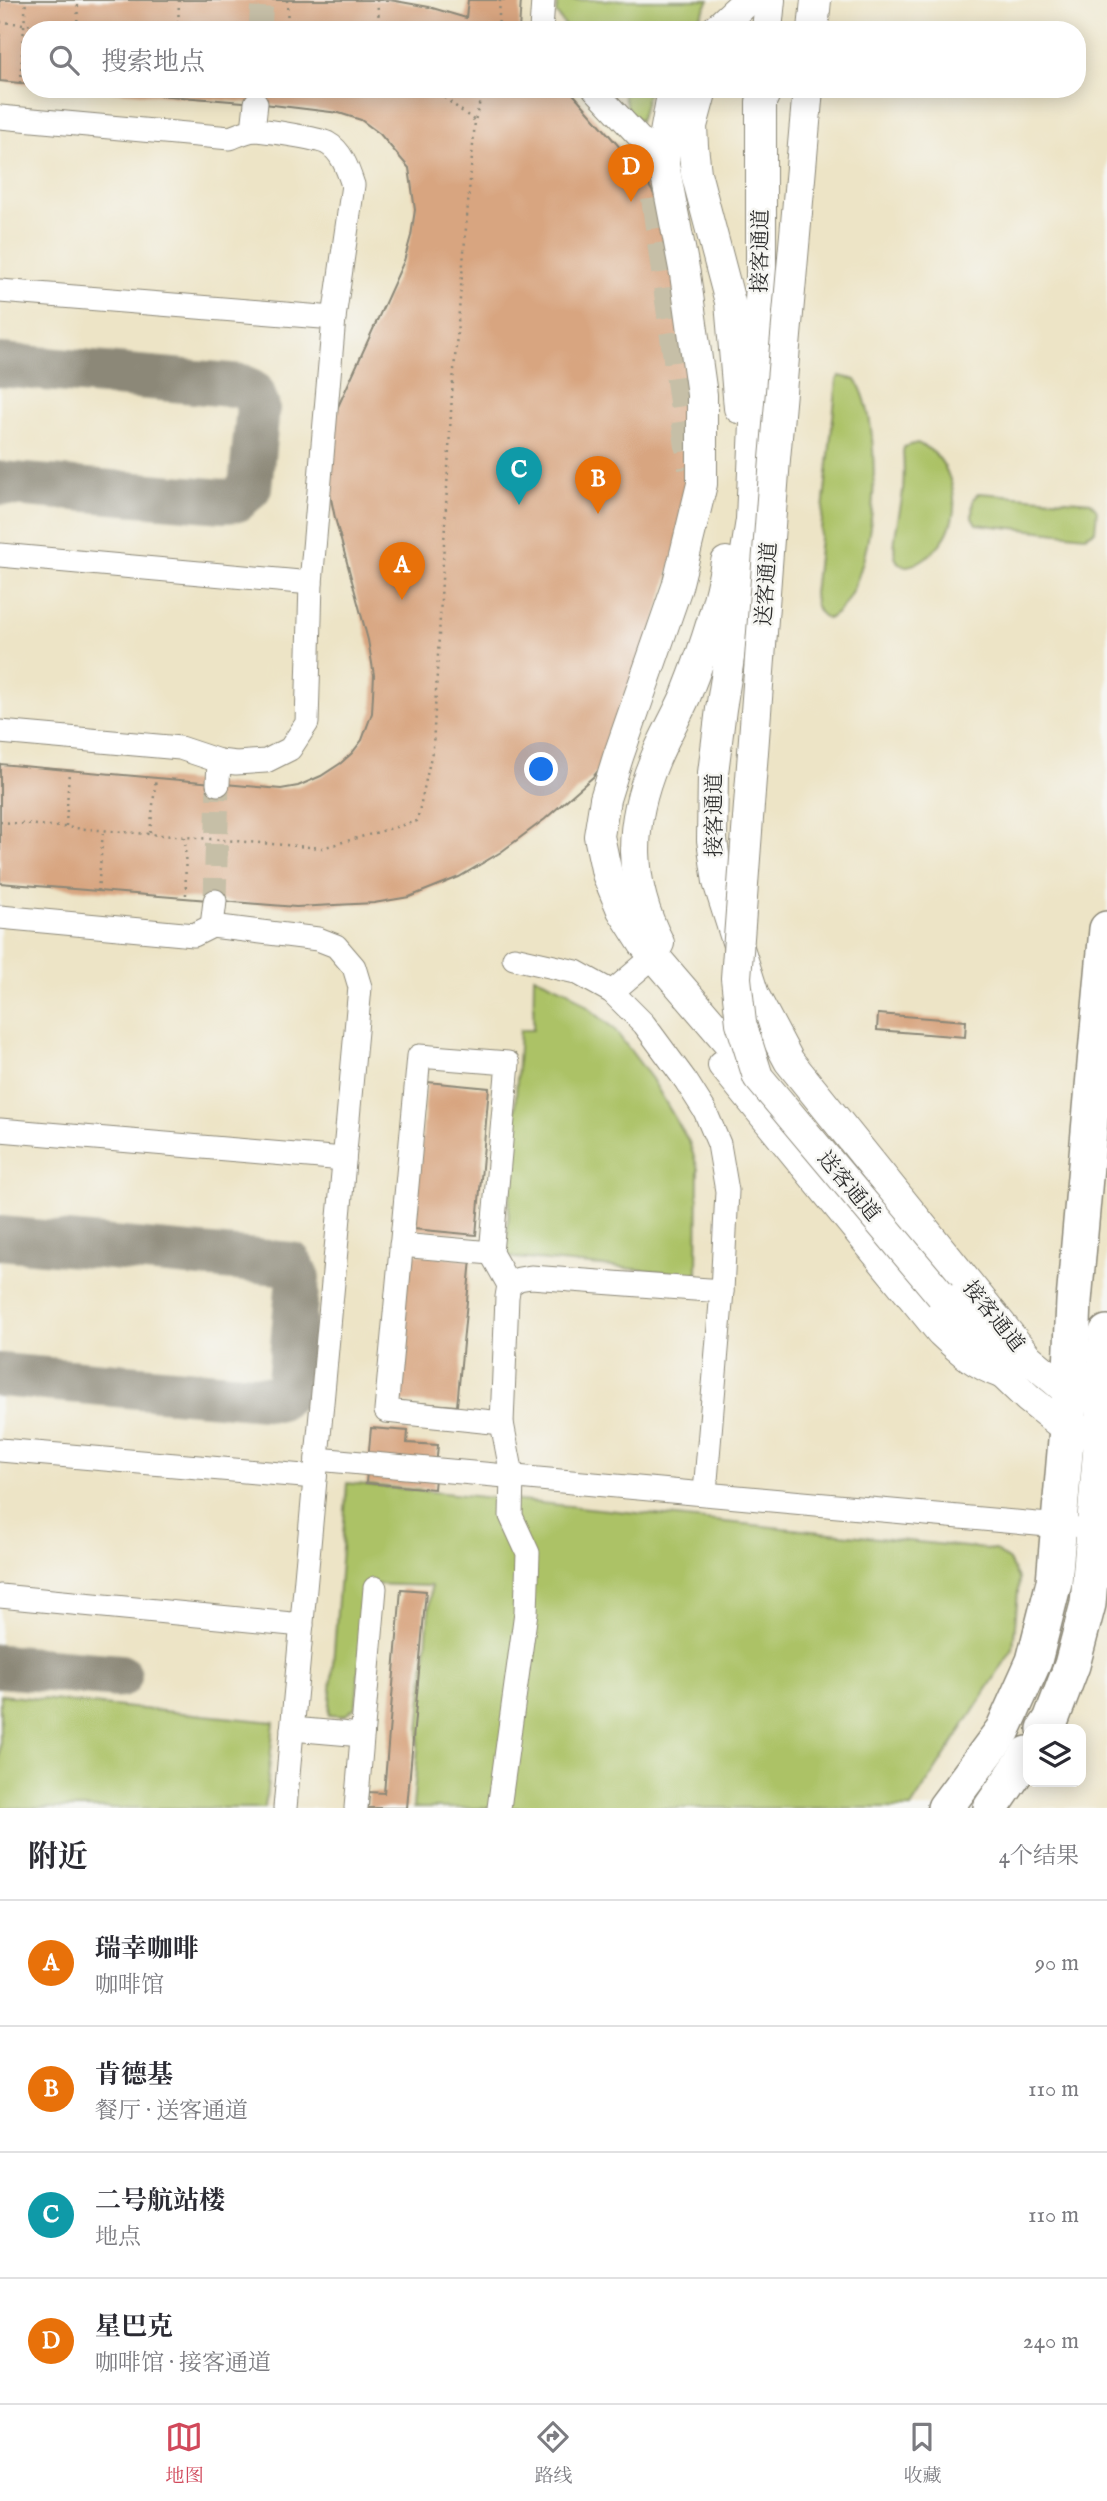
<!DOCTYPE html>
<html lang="zh">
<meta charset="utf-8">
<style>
body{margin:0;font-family:"IM FELL English","Noto Serif SC",serif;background:#f7f7f7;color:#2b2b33}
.controls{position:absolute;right:21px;bottom:21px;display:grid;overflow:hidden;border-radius:14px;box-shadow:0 4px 18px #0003}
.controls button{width:63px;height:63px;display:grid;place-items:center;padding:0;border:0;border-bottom:2px solid #e1e1e2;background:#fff;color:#2b2b33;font:35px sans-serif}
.you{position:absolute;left:542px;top:770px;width:24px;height:24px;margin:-18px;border:5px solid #fff;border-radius:50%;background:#1a73e8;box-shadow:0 0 0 10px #1a73e833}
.badge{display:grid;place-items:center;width:46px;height:46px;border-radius:50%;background:#d1495b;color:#fff;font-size:23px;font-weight:700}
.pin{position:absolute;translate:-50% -58px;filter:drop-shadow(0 2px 4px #0008)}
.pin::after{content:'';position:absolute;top:37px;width:24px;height:21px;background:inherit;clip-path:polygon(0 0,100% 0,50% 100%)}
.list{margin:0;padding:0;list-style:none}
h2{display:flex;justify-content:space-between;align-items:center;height:91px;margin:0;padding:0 28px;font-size:30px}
h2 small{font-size:23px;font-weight:400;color:#7c7c81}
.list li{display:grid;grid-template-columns:46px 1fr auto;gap:21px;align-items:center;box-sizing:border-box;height:126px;padding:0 28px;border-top:2px solid #e1e1e2}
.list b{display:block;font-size:26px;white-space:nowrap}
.list p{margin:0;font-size:23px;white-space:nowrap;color:#7c7c81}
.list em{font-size:23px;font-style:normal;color:#7c7c81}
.icon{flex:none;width:38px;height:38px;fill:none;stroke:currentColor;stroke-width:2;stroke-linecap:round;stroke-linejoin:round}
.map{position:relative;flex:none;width:1107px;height:1808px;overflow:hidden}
.search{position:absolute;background:#fff;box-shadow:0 4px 18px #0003;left:21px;right:21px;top:21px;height:77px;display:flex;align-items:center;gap:18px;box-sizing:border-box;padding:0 24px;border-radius:28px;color:#7c7c81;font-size:26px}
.sheet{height:595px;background:#fff}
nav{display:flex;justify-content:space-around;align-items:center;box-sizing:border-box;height:98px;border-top:2px solid #e1e1e2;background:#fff;font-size:19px;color:#7c7c81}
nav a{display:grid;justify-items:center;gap:4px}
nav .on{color:#d1495b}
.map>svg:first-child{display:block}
.green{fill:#acc266;stroke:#6c7648;stroke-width:2}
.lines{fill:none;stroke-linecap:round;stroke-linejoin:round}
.taxiway{stroke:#8c8878;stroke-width:44}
.building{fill:#d8a580}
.minor-tunnel{stroke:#c6bfa7;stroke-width:23;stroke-dasharray:23 11;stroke-linecap:butt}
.major-tunnel{stroke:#c6bfa7;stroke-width:30;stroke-dasharray:30 15;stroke-linecap:butt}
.minor-casing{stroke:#8c8878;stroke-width:25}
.major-casing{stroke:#8c8878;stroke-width:32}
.highway-casing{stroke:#8c8878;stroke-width:38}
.path{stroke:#8c8878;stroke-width:2.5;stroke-dasharray:2 5;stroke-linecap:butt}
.minor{stroke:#fff;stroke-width:23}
.major{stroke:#fff;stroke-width:30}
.highway{stroke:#fff;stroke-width:35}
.major-bridge-casing{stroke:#8c8878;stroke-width:32;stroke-linecap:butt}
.major-bridge{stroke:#fff;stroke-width:30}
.labels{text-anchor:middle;stroke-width:5;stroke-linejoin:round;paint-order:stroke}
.street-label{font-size:21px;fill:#2b2b2b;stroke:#f6f6f2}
</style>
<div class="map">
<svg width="1107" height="1808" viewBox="0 0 1107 1808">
<rect width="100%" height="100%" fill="#f6f6f2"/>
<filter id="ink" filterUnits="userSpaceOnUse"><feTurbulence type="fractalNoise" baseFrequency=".0143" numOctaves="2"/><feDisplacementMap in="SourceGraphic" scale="14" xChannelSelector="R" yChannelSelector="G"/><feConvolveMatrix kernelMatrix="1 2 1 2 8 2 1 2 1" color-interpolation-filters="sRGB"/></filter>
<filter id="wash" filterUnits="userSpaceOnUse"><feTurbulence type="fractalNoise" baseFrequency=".00686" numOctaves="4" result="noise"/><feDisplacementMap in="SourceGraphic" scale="28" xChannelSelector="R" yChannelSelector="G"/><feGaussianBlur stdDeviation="1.57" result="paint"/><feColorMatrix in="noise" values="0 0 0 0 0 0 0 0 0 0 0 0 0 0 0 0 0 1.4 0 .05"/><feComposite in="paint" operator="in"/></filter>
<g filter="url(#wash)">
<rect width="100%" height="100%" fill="#ede4c6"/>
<!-- green -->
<g class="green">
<path d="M558,0h151l-16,30h-125l-12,-17z"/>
<path d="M621,89h28l-9,32 -11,-9z"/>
<path d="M840,376l16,4c30,44 23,213 -28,239 -11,-5 -13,-13 -14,-25l23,-214z"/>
<path d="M917,443c17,7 26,17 32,34 5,13 7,29 3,43 -2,8 -6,17 -12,24 -7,9 -35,34 -44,15 -6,-13 6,-52 7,-69 1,-13 1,-26 0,-38l1,-5z"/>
<path d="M979,493l112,9 6,8 -2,21 -10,5 -109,-12 -4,-7 1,-18z"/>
<path d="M534,976l34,15 46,38 38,50 37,63 9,27 -1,106 -191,-18 14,-227h13z"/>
<path d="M347,1483l648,67 14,11 10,19 -6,69 -102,159h-498l18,-222 -65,-2 -10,123 -12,9 -15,-1z"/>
<path d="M0,1695l274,27 -9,86h-265z"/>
</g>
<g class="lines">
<!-- taxiway -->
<g class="taxiway">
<path d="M0,365l242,21 11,7 5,15 -8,79 -13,13 -13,1 -224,-18"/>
<path d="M0,1238l291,26 7,14 -10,114 -11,7 -277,-24"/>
<path d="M0,1666l120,10"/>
</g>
</g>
<g id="blocks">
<!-- building -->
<g class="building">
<path d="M0,0h390l39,7 37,11 2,-18h53l-2,30h-489v54l-30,-3z"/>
<path d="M108,89h461l47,54 31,39 18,32 41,222 -83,305 -30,36 -48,42 -44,33 -42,25 -50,20 -35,6 -78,4 -296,-24v-119l281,25 17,-3 23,-10 20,-13 11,-10 10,-13 10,-27 2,-38 -6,-35 -33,-122 -9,-44 6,-54 72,-159 7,-25 4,-26 -6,-42 -29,-34 -19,-14 -22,-7 -83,-10 -148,-12z"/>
<path d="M878,1014l88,7 -1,16 -88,-7z"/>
<path d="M427,1082l62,6 -13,147 -62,-6z"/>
<path d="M409,1253l62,6 -14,147 -62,-5z"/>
<path d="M371,1428l37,3 -1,12 31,2 -4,44 -68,-6z"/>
<path d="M401,1589l25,2 -19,217h-39l1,-16 15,1z"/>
</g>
</g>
</g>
<g filter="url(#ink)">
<use href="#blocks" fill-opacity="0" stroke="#8c8878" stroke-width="2"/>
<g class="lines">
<!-- minor-tunnel -->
<g class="minor-tunnel">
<path d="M260,30l2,-30"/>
<path d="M215,901l3,-117"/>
</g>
<!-- major-tunnel -->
<path class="major-tunnel" d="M656,198l37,270"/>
<defs>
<g id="minor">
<path d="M541,30l2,-30"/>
<path d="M594,89l59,63"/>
<path d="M0,117l230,21c8,-3 18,-8 26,-8 13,1 60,8 71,13 15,8 21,27 26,42l-19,133 -23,265 -4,140 -17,26 -24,12 -30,2 -17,-2 -39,-13 -180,-16"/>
<path d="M253,130l3,-27"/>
<path d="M0,291l334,27"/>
<path d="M0,555l311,28"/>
<path d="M218,784l1,-23"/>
<path d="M0,917l194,18 18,-9 106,13 18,7 18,21 6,20 -75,821"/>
<path d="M212,926l3,-25"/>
<path d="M514,958l62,14 36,20 32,32 42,57 19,30 14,33 8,47 -5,100 -17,201"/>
<path d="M612,992l34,-29"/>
<path d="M0,1130l344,29"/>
<path d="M401,1245l90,8"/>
<path d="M502,1423l-116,-12 33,-355 89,7 -17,190 18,32"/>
<path d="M0,1450l315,27"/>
<path d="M317,1459l753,68"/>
<path d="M0,1596l302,29"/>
<path d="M292,1729l70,6"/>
<path d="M356,1808l19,-220"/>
<path d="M499,1808l27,-196 2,-59 -17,-37 1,-41 -10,-52 5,-126 2,-12 10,-6 12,-2 191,14"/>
</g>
<g id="major">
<path d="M716,30l32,-30"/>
<path d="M767,30l3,-30"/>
<path d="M673,89l-9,50v26l21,109 17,121v89l-25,103 -59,170 -13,42 -6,37 8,38 15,36 21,33 115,134"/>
<path d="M702,89l-10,37 1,20 3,27 34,129 9,106"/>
<path d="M767,89l-6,13v176l-10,242 -30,189 -8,64 -1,67 6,42 36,113 35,66 239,297 42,35 18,1"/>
<path d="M659,943c-31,-61 -31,-118 -5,-181 9,-23 22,-44 32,-67 17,-43 33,-88 40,-133"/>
<path d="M723,1065l218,267c21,20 35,32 62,42"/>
<path d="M941,1295l62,79 25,24 39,31 17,2"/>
</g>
<g id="highway">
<path d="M1045,1729l6,-9 21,-55 16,-61 14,-170 5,-101"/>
<path d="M945,1808l58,-78 31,-69 20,-79 16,-189 4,-92 33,-372"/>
<path d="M991,1808l37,-54"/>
</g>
</defs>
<!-- minor casing -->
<use href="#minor" class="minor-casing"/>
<!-- major casing -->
<use href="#major" class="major-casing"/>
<!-- highway casing -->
<use href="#highway" class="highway-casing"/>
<!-- path -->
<g class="path">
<path d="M287,0l1,30"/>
<path d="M377,0l3,30"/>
<path d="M0,22l97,8"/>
<path d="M77,28l1,-28"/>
<path d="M178,30l1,-30"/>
<path d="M498,30l2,-30"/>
<path d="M20,83l6,-83"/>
<path d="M433,89l42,32"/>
<path d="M114,92v-3"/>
<path d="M208,100l1,-11"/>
<path d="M0,822l322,26 95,-27 16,-74 19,-353 23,-273 8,-32"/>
<path d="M66,826l3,-56"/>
<path d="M150,833l6,-56"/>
<path d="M185,837l1,62"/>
<path d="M98,891l5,-59"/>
</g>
<!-- minor -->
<use href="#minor" class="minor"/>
<!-- major -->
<use href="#major" class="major"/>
<!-- highway -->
<use href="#highway" class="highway"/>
<defs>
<g id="major-bridge">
<path d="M813,30l3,-30"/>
<path d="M808,89l-33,370 -39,519 5,45 17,54 183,218"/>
</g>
</defs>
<!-- major-bridge casing -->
<use href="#major-bridge" class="major-bridge-casing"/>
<!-- major-bridge -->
<use href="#major-bridge" class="major-bridge"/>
</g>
</g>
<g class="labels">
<!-- street labels -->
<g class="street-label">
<text transform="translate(760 251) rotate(-89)" y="7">接客通道</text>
<text transform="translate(766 584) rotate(-86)" y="7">送客通道</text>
<text transform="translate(714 815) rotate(-90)" y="7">接客通道</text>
<text transform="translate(849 1186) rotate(50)" y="7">送客通道</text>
<text transform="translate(994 1316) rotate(51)" y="7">接客通道</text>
</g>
</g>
</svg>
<div class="controls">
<button><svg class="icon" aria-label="layers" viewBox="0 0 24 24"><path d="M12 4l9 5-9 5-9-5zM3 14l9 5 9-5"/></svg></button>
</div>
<div class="you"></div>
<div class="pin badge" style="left:402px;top:600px;background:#e8710a">A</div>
<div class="pin badge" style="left:598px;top:514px;background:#e8710a">B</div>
<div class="pin badge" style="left:519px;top:505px;background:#0f9aa8">C</div>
<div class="pin badge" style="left:631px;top:202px;background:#e8710a">D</div>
<div class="search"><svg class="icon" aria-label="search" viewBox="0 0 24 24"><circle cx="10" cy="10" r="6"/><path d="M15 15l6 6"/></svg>搜索地点</div>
</div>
<section class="sheet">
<h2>附近<small>4个结果</small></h2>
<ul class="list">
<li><span class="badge" style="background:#e8710a">A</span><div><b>瑞幸咖啡</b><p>咖啡馆</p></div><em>90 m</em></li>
<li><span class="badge" style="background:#e8710a">B</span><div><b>肯德基</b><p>餐厅 · 送客通道</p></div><em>110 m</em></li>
<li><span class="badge" style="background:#0f9aa8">C</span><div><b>二号航站楼</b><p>地点</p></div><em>110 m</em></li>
<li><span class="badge" style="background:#e8710a">D</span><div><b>星巴克</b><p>咖啡馆 · 接客通道</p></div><em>240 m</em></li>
</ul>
</section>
<nav>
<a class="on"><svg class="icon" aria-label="map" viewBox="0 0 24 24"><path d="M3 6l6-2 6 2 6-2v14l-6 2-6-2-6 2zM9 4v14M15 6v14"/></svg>地图</a>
<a><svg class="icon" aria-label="directions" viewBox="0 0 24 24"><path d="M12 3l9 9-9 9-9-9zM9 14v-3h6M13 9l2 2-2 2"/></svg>路线</a>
<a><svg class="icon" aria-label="saved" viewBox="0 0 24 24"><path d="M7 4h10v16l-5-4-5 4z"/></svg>收藏</a>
</nav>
